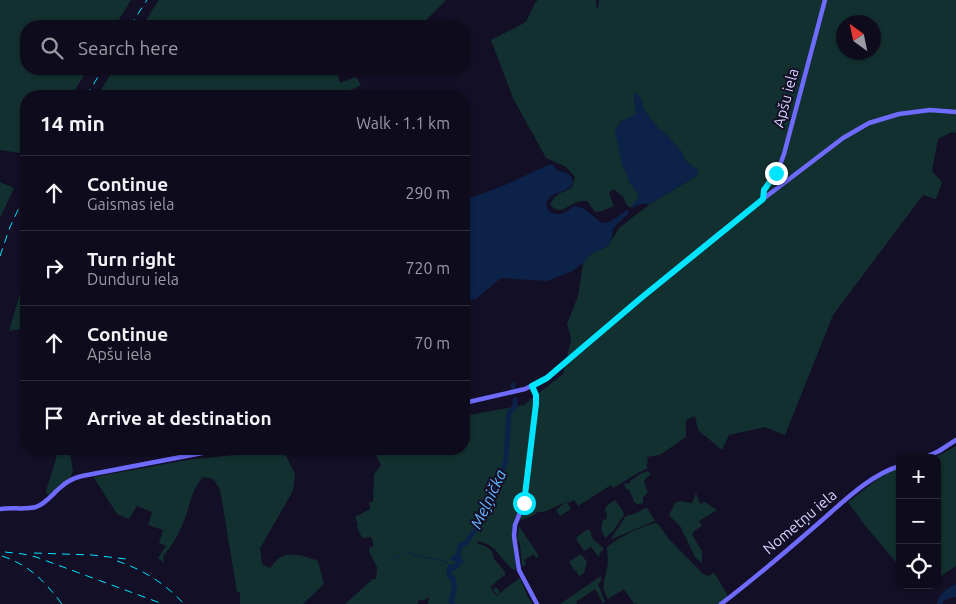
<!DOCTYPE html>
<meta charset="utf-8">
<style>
body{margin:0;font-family:Ubuntu,sans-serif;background:#1c1929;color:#f1f3f6}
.controls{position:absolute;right:15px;bottom:15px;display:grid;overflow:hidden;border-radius:10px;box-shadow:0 1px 4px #0004}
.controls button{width:45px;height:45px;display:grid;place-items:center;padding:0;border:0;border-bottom:1px solid #2e2b3b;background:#0e0b1c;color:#f1f3f6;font:25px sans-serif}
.compass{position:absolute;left:836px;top:15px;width:45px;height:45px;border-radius:50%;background:#0e0b1c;box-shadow:0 1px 4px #0004;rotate:327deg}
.stop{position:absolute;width:15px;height:15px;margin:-11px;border:4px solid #00e5ff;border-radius:50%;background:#fff}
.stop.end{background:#00e5ff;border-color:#fff;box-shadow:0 1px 5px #0008}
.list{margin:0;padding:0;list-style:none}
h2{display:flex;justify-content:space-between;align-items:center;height:65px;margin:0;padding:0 20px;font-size:21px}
h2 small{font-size:16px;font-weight:400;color:#9b9ba3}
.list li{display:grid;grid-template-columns:32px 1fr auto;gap:15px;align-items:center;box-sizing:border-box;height:75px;padding:0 20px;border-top:1px solid #2e2b3b}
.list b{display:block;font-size:19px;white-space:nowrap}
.list p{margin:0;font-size:16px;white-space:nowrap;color:#9b9ba3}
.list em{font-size:16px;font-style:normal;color:#9b9ba3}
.icon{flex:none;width:28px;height:28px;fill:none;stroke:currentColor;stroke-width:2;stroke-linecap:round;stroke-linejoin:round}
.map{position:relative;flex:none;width:956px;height:604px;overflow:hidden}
.search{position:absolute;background:#0e0b1c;box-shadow:0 1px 4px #0004;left:20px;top:20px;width:450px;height:55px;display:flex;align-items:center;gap:12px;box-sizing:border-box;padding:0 18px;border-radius:20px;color:#9b9ba3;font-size:19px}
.panel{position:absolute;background:#0e0b1c;box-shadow:0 1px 4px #0004;left:20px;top:90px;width:450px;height:365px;border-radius:20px}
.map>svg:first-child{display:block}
.green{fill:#12302f;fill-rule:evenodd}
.water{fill:#0c2248}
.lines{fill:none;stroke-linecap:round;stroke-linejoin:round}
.stream{stroke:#0c2248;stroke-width:1}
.river{stroke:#0c2248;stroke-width:5}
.secondary{stroke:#6f6bff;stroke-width:4.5}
.rail{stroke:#00e5ff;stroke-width:1;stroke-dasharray:8 6;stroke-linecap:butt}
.route{stroke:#00e5ff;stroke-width:6}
.labels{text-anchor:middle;stroke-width:4;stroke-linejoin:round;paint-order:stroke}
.street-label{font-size:15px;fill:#d9d4ff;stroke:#130f26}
.water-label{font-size:16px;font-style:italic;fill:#62b6ff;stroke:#130f26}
</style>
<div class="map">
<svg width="956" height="604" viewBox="0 0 956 604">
<rect width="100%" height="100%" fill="#130f26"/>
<!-- green -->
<g class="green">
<path d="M0,0h131l-16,26h-89v43h62l-17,27h-45v58l-26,-4z"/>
<path d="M159,0h287l-23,23 1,3h-282z"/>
<path d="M538,0h58v5l2,5 1,-10h357v133l-4,-1 -14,7 -6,32 10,11 -6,17 -13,-4 -90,120 -48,120 -20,-8 -36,8 -7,15 -24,-20 -3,-14 -9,4v17l-26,18 -13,2 1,7 -2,1 2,3 -10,5 -25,15 -2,-3 -33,21 -4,-6 -5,3 -1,-2 -1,1 4,7 -11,7 -4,-6 10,-8 -22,10h-6l-4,3 -17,6 -4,17 3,31 -2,1c-9,-6 -13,-15 -21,-22 -4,-4 -10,-5 -15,-7l-1,2 8,3 7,5 2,8 11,13v3l-2,2 -5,-4 4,4 -12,10 3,3 3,-3 4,5 -3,3 -4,-5 -1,1 5,5 9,-8 14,-10c4,8 7,20 13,26h-105l1,-7 -6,4 -4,-2 -1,5h-73l28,-25h3l1,-12 -8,-16 1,-5 3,2v-6l-2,-5 -9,1 -5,-11 1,-2 -3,-8 15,-8 -1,-7h4l1,-28 7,-9 -8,-16h91v-33l60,-11 39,-31 8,-35 -4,-15 11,-28 5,-33 3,-5 5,-4 17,-8 11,-18 31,-24 45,-27 3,-3 -1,-4 -12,-10 -4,-9 -15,-17 -7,-5 -13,-16 -3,-7 -2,-8 -7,-3 2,19 -16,8 2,43 6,11v4l11,15 -4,8 -5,5 -4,-4 -2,-6 -10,-9 -5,4 5,13 -12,5 -7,1 -8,-11c-2,0 -8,0 -9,1 -11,3 -19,15 -28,2l4,-6 6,-5 6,-2 6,-4 3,-10 -9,-10 -20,-9 -33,-60 -22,-58 35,-18 9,-19zM844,22h30v30h-30z"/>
<path d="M114,69h222l4,14 16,-6 5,8 -22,11h-242z"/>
<path d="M0,182l14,6 -14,30z"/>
<path d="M26,273v55l-17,3z"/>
<path d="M956,446v120l-19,13v-121h-3z"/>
<path d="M59,449h10l4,21 -2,7 -22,18 -2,-1 -1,-3z"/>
<path d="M283,450l12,24 -2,17 -33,57 2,16 8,4c2,-2 5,-7 8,-9 11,-9 28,-2 40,2l6,23 -21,20h-63v-12h-3l-17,-103 -7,-10 -10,-2c-12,13 -13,29 -19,44 -5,13 -12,25 -21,35l1,7 -6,-5 8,-12 -7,-3 4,-13 -15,-5 4,-13 -15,-6 -8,13 -12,-5 -23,-36v-1l93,-17z"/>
<path d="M896,469l4,6v92l-36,-43 -16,-22 31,-24z"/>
<path d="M648,471l3,3 -5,4 -2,4 4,11 -5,4v6c-5,2 -8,1 -10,-3v-2l-5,-9h-2l-2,-5 6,-1v-2l10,-7z"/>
<path d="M696,493l4,11 5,-2 12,8 -18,11 3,5 -8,5 -2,3 10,18v11l-7,-6 -15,-31 -11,-11 6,-12 4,-2 13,2z"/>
<path d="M615,500l8,11 1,4 -11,16 -8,7 -4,-9 2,-10 3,1 1,-7 -2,-1 1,-6z"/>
<path d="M645,508h2l8,13 -43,18h-1l14,-22 4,-2 5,-1z"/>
<path d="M655,523l3,1 10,14 35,36 7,2 2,-3 3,1 12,20v3l-8,7h-82v-1l-3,1 -10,-15 -16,10c-8,-12 -3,-18 -1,-31 2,-6 0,-14 0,-21 14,-11 31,-19 48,-24z"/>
<path d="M519,526l20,30 -3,2 -2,-4 -10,6 2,4 -2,2 -2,-1 -2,-21 -3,-5z"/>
<path d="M588,529l3,3c0,9 8,11 13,17l-4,4 -1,4 -8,-10 -7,4 -8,-12 1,-2z"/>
<path d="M581,554l6,8 -3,11 -5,3 -3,-6 -1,1 -6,-9z"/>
<path d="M601,576v5l-3,3 7,18 -2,1 -8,-14 -19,13 1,2h-17z"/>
</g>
<!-- water -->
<g class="water">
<path d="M636,92l5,6 2,8 3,7 13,16 7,5 15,17 4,9 12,10 1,4 -3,3 -45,27h-9l-9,4v-3l3,-2 4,-8 -11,-15v-4l-6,-11 -7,-33c2,-10 12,-14 21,-18l-2,-19z"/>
<path d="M552,164l6,7c8,0 21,8 12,16 -6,6 -16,5 -21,11 -7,9 1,18 12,16 4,-1 9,-5 13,-8l9,2 19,15 8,-1 17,-12 1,1v3l-15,14 -1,11 -4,7 -17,8 -8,9 -10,8 -26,10 -46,-3 -25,21 -12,2v-102h4l37,-14 41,-19z"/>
<path d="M956,584v13l-10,2 -4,5h-5c1,-10 11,-16 19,-20z"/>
</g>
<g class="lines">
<!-- stream -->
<g class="stream">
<path d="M406,554l3,-1c13,6 29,4 42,12l1,2"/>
<path d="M391,559l11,-4"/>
</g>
<!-- river -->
<g class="river">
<path d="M513,385v1"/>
<path d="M469,538l8,-10 4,-10 11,-20 10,-24 4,-15 3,-46 6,-7v-6"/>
<path d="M453,604l-2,-3 4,-15 -2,-3 1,-4 -5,-3v-5l1,-4 4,1 7,-7 -2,-2h-5l-1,-1 5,-2 2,-10 7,-4"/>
</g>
<!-- secondary -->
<g class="secondary">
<path d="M763,199l1,-9 13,-17 7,-19 41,-154"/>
<path d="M532,386l4,9v9l-12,99 -9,22 -1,11 5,34 18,34"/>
<path d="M464,403l61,-14 22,-11 94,-80 68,-56 54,-43 80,-61 26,-15 30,-9 31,-4 26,2"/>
<path d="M924,458l15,-7 17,-11"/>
<path d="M0,509c12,-2 24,1 36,-2 11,-4 16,-13 25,-20 6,-6 13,-9 21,-11l141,-27"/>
<path d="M721,604c32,-24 62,-50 92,-76 25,-21 55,-53 87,-62"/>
</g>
<!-- rail -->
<g class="rail">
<path d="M130,26l17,-26"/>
<path d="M86,96l17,-27"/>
<path d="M0,256l10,-29 16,-34"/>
<path d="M5,552l18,2 13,3 127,47"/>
<path d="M34,553l58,2 34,4"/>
<path d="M2,556c29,10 42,25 60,48"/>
<path d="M117,561c25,8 49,23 67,43"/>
</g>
</g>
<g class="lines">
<!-- route -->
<path class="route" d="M524,503l12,-99v-9l-4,-9 15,-8 7,-6 87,-74 122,-99 1,-9 12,-17"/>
</g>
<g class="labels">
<!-- street labels -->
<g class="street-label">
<text transform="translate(786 98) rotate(-75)" y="5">Apšu iela</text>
<text transform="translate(800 522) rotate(-40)" y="5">Nometņu iela</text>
</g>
<!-- water labels -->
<g class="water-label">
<text transform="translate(488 499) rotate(-65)" y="6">Meļņička</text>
</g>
</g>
</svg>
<div class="controls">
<button>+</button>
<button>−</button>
<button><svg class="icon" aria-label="locate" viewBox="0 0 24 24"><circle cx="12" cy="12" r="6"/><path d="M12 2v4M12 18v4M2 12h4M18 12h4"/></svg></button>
</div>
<svg class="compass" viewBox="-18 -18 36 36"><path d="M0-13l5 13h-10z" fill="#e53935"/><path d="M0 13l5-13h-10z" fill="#9b9ba3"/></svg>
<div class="stop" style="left:524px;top:503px"></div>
<div class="stop end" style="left:776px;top:173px"></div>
<div class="search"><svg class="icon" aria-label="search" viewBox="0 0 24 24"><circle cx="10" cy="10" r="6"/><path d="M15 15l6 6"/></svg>Search here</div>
<section class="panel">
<h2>14 min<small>Walk · 1.1 km</small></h2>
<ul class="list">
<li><svg class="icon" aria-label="ahead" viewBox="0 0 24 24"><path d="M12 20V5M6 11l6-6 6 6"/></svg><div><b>Continue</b><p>Gaismas iela</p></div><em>290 m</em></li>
<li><svg class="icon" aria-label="right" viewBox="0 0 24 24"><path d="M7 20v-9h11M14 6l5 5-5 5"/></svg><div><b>Turn right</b><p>Dunduru iela</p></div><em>720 m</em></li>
<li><svg class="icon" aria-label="ahead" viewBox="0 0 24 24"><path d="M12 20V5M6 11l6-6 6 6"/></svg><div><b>Continue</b><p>Apšu iela</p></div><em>70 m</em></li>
<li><svg class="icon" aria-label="arrive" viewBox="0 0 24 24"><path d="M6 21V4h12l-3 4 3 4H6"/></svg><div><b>Arrive at destination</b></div></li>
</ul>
</section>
</div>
